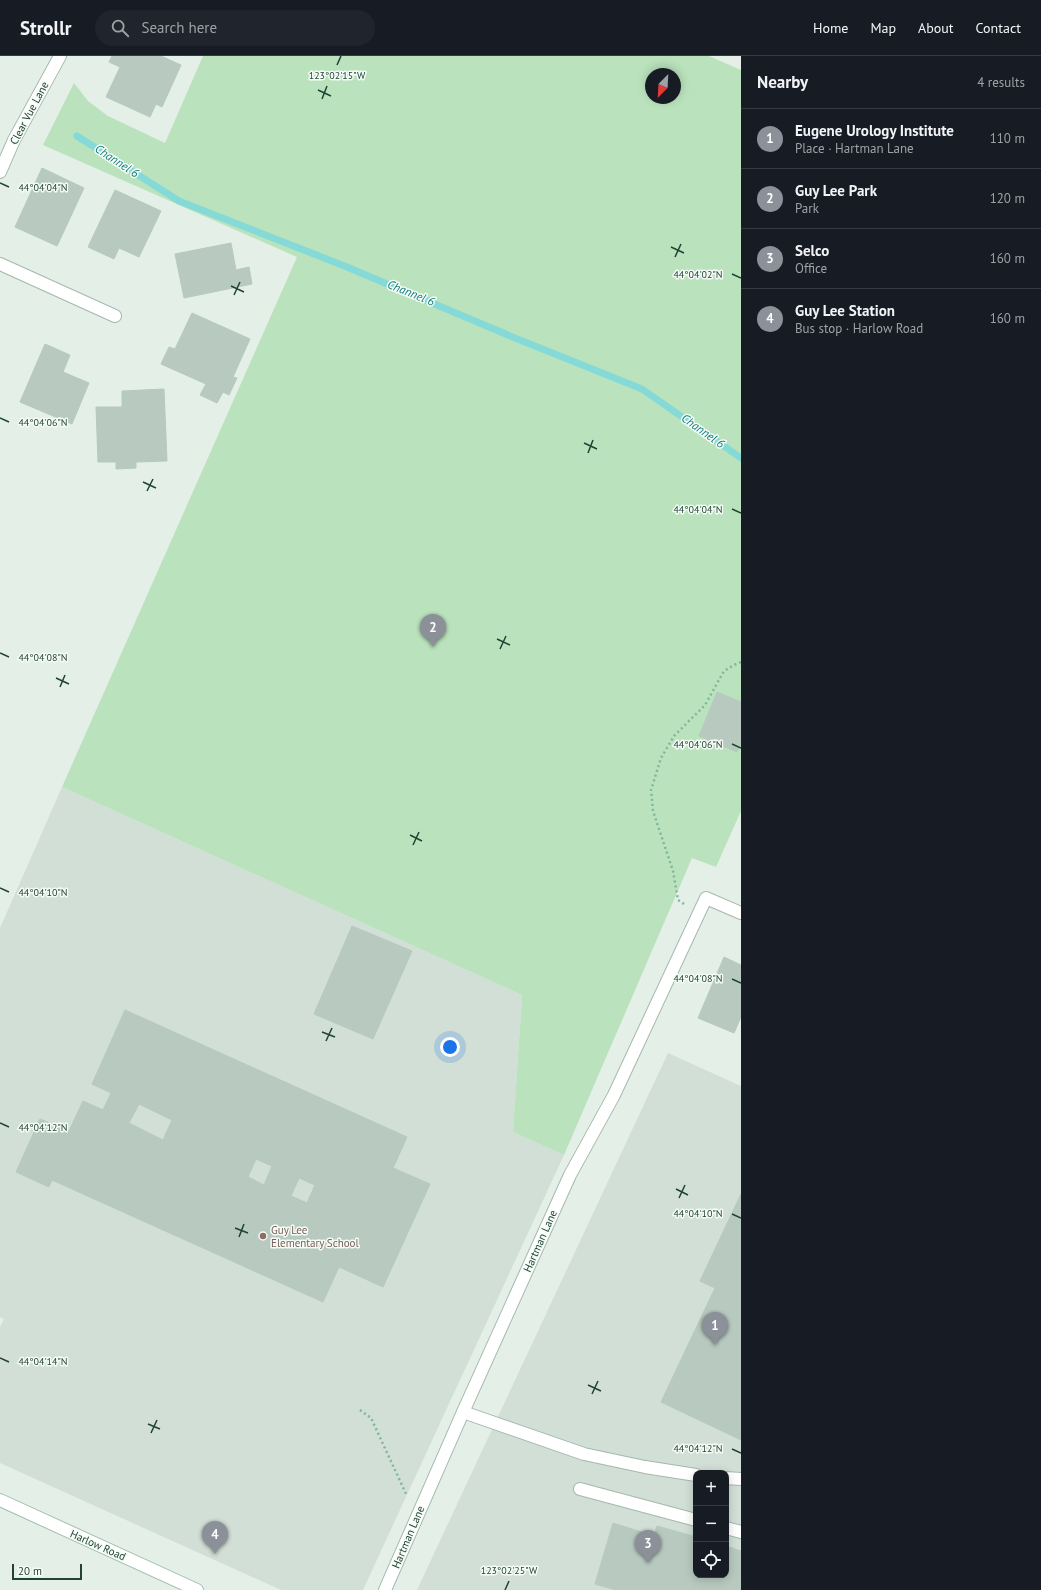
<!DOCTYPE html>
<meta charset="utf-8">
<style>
body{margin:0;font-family:"PT Sans",sans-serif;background:#20242c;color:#f1f3f6}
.controls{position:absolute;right:12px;bottom:12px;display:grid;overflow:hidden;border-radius:8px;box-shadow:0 2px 10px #0003}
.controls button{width:36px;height:36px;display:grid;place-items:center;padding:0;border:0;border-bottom:1px solid #363941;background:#171b24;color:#f1f3f6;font:20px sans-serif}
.compass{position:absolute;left:645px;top:12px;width:36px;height:36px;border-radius:50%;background:#171b24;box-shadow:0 2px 10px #0003;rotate:204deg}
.scale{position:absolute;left:12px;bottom:10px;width:70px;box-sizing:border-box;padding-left:4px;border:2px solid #204333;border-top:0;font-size:11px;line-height:14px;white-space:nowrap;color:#204333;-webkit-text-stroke:3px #f5fbf7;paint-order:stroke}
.you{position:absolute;left:450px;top:991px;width:14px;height:14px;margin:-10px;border:3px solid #fff;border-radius:50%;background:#1a73e8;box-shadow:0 0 0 6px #1a73e833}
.badge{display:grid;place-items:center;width:26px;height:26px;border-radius:50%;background:#8c9099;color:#fff;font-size:13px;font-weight:700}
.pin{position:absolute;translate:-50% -33px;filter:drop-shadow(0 1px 2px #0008)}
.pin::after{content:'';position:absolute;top:21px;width:14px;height:12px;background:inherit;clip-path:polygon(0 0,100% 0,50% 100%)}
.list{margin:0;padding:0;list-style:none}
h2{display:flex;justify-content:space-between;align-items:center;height:52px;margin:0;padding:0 16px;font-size:17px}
h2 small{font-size:13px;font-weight:400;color:#9ea1a6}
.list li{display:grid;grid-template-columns:26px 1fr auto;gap:12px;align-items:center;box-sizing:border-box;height:60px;padding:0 16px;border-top:1px solid #363941}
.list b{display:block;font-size:15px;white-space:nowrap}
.list p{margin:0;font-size:13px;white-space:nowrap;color:#9ea1a6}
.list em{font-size:13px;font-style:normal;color:#9ea1a6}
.icon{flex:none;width:22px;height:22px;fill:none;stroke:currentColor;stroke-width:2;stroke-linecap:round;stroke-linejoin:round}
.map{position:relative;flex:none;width:741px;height:1534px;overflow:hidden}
header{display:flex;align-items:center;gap:24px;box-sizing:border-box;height:56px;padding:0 20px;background:#171b24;border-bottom:1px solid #363941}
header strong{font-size:19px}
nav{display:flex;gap:22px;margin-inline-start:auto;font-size:14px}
.search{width:280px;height:36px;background:#20242c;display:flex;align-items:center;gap:10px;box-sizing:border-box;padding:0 14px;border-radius:22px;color:#9ea1a6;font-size:15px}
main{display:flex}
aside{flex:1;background:#171b24}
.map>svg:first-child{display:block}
.built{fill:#d1dfd6;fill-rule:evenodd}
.green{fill:#bae3bd;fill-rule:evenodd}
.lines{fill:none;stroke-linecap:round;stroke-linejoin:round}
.stream{stroke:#85dad8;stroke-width:7}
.building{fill:#b8cac0;stroke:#b5cabd;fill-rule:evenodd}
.service-casing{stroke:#a5b8ae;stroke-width:14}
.minor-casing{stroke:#a5b8ae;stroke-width:14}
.secondary-casing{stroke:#a3bfb0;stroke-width:14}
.path{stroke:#80b79b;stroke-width:2.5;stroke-dasharray:2 3;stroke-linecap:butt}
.service{stroke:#fff;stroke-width:12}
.minor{stroke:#fff;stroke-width:12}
.secondary{stroke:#fff;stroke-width:12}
.ticks{fill:none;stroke:#204333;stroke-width:1.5}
.education-dot{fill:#8d6e63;stroke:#f5fbf7;stroke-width:1.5}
.labels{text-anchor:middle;stroke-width:3;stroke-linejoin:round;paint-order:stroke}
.street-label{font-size:11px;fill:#204333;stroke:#f5fbf7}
.education-label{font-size:11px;fill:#785e54;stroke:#f5fbf7;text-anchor:start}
.water-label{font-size:12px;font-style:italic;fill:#127c7a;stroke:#f5fbf7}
.ticks-label{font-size:10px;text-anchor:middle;fill:#204333;stroke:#f5fbf7;stroke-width:3;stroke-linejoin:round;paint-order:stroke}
</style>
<header>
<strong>Strollr</strong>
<div class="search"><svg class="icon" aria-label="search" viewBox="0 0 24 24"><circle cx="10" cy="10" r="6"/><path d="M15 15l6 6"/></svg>Search here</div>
<nav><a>Home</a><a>Map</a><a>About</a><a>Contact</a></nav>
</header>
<main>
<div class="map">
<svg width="741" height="1534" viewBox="0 0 741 1534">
<rect width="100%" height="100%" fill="#e4efe8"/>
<!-- built -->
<g class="built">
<path d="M62,731l460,208 -9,137 51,23 -201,435h-82l-281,-127v-136l4,-8 -4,-2v-389z"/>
<path d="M668,997l73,33v504h-324zM696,1417h30v102h-30z"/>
</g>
<!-- green -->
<path class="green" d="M203,0h506l32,14v741l-25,56 -24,-9 -128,297 -51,-23 9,-137 -460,-208 235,-530 -254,-112 31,-62 14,18 20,15 57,27zM651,18h24v24h-24z"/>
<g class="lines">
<!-- stream -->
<path class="stream" d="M77,80l102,65 168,66 168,71 127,51 99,69"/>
</g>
<!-- building -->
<g class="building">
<path d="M112,0h49l20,9 -19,42 -6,-3 -6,13 -44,-20 14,-30 -11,-5z"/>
<path d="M42,112l42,20 -27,58 -42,-19z"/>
<path d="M115,134l46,21 -22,46 -20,-9 -5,11 -26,-12z"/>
<path d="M231,187l5,27 13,-3 3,17 -68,14 -9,-44z"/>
<path d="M192,257l58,26 -17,38 4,1 -8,17 -6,-3 -6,11 -17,-8 6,-11 -45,-20 8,-17 6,2z"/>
<path d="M45,288l25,11 -7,17 26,11 -17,41 -52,-22z"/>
<path d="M164,333l3,72 -31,1v6l-20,1v-7h-18l-2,-55h26v-16z"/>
<path d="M717,636l24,10v41l-4,9 -38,-16z"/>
<path d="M352,870l60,25 -39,88 -59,-25z"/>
<path d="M724,901l17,8v52l-7,16 -36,-15z"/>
<path d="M125,954l282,127 -14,31 37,16 -47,103 -44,-20 -16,35 -271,-122 -3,7 -33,-15 24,-53 29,12 14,-30 20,9 8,-17 -19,-9zM139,1048l33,16 -9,20 -34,-17zM256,1103l16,7 -8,19 -16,-8zM299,1122l16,7 -8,18 -16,-7z"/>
<path d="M741,1138v246l-80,-38 54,-114 -15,-7z"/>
<path d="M613,1467l41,13 3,-10 39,11v38h30v-29l15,5v39h-125l-21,-6z"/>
</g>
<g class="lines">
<defs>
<g id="service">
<path d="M463,1356l121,42 61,13 51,8"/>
<path d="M726,1422l15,1"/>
<path d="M580,1433l116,31"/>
<path d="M726,1472l15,4"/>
</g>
<g id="minor">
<path d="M0,116l14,-32 46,-84"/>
<path d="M0,208l115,52"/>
<path d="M385,1534l78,-178 107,-237 44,-80 92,-197 35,15"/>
</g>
<path id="secondary" d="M0,1444l197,90"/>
</defs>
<!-- service casing -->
<use href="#service" class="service-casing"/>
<!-- minor casing -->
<use href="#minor" class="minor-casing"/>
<!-- secondary casing -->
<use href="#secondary" class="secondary-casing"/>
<!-- path -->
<g class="path">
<path d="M684,848l-6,-4 -5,-29 -20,-60 -2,-21 10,-32 13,-22 31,-31 19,-34 10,-6 7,-3"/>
<path d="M360,1354l11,8 36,78"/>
</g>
<!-- service -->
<use href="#service" class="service"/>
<!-- minor -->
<use href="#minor" class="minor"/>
<!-- secondary -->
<use href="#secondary" class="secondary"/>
</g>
<!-- ticks -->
<path class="ticks" d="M337,9l4,-9M318,34l13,6M322,43l5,-13M0,127l9,4M671,191l13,6M675,201l6,-13M732,218l9,4M231,230l13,6M234,239l6,-13M0,362l9,4M584,387l13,6M588,397l5,-13M143,426l13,6M147,435l6,-12M732,453l9,4M497,583l13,6M500,593l6,-13M0,597l9,4M56,622l13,6M60,631l5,-12M732,688l9,4M410,779l12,6M413,789l6,-13M0,832l9,4M732,923l9,4M322,976l13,5M326,985l6,-13M0,1067l9,4M676,1133l12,6M679,1142l6,-13M732,1158l9,4M235,1172l13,5M239,1181l5,-13M0,1302l9,4M588,1329l13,6M592,1338l6,-13M148,1368l12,5M151,1377l6,-13M732,1393l9,4M505,1534l4,-9"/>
<!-- markers -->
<circle class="education-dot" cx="263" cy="1180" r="4"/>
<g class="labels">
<!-- street labels -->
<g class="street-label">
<text transform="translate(29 57) rotate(-62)" y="4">Clear Vue Lane</text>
<text transform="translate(540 1185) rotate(-66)" y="4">Hartman Lane</text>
<text transform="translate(408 1481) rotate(-67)" y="4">Hartman Lane</text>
<text transform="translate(98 1489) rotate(24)" y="4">Harlow Road</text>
</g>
<!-- education labels -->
<g class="education-label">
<text x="271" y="1178">Guy Lee<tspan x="271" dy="13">Elementary School</tspan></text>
</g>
<!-- water labels -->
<g class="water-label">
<text transform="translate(117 105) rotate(33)" y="4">Channel 6</text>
<text transform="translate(411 237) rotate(22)" y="4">Channel 6</text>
<text transform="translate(703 375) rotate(35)" y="4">Channel 6</text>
</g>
</g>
<g class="ticks-label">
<text x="337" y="23">123°02'15"W</text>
<text x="43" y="135">44°04'04"N</text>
<text x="698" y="222">44°04'02"N</text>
<text x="43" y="370">44°04'06"N</text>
<text x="698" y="457">44°04'04"N</text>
<text x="43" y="605">44°04'08"N</text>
<text x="698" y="692">44°04'06"N</text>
<text x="43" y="840">44°04'10"N</text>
<text x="698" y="926">44°04'08"N</text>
<text x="43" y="1075">44°04'12"N</text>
<text x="698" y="1161">44°04'10"N</text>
<text x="43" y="1309">44°04'14"N</text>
<text x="698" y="1396">44°04'12"N</text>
<text x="509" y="1518">123°02'25"W</text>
</g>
</svg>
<div class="controls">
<button>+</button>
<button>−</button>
<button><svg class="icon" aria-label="locate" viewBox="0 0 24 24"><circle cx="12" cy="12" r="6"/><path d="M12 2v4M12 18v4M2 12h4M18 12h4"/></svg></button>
</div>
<svg class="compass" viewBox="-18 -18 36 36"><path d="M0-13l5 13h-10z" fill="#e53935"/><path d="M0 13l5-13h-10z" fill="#9ea1a6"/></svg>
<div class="scale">20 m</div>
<div class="you"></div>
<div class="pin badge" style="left:715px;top:1289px">1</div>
<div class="pin badge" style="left:433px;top:591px">2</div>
<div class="pin badge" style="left:648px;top:1507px">3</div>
<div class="pin badge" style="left:215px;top:1498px">4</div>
</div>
<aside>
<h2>Nearby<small>4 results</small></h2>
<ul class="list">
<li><span class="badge">1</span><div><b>Eugene Urology Institute</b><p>Place · Hartman Lane</p></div><em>110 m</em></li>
<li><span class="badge">2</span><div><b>Guy Lee Park</b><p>Park</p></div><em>120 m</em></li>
<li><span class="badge">3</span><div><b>Selco</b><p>Office</p></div><em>160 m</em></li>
<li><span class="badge">4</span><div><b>Guy Lee Station</b><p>Bus stop · Harlow Road</p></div><em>160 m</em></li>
</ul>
</aside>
</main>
